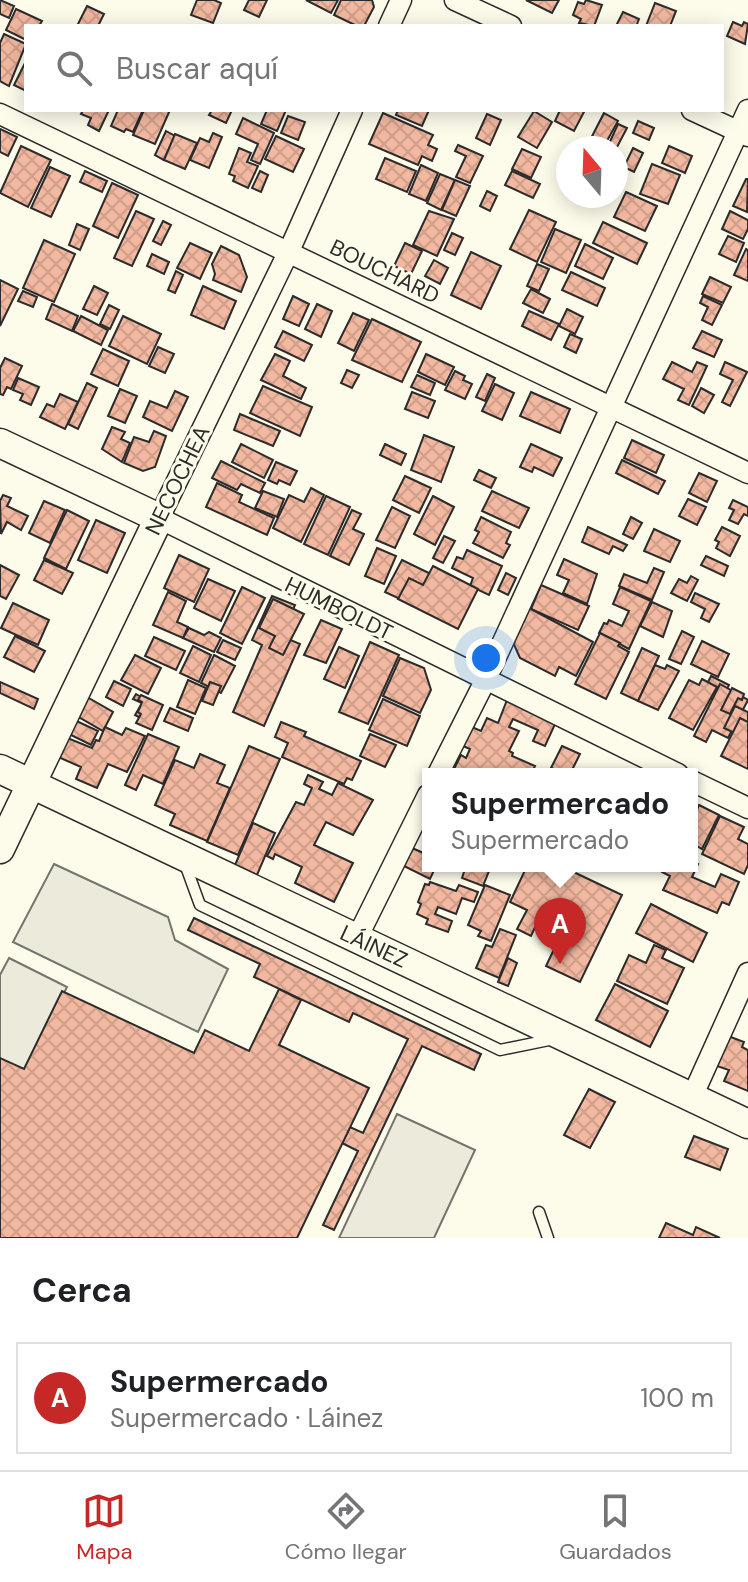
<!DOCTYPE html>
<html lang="es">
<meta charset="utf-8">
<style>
body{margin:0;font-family:"DM Sans",sans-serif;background:#f6f6f6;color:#202124}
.compass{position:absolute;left:556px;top:136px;width:72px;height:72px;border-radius:50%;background:#fff;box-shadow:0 4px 20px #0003;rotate:341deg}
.you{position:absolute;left:486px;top:658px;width:28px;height:28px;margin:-20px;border:6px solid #fff;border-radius:50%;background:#1a73e8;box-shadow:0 0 0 12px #1a73e833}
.badge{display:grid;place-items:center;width:52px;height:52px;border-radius:50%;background:#c62828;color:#fff;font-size:26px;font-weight:700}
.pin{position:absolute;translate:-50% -66px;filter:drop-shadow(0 2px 4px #0008)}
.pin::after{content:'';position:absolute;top:42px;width:28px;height:24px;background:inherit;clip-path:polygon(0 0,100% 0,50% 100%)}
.popup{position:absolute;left:422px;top:768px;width:276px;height:104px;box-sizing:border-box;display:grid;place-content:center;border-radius:0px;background:#fff;filter:drop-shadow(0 2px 6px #0005);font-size:26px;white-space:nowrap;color:#757577}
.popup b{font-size:30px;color:#202124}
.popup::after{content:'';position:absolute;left:50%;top:100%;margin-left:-16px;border:16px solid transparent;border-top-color:#fff}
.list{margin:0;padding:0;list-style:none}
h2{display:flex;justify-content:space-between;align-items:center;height:104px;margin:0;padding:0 32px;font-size:34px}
h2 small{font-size:26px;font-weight:400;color:#757577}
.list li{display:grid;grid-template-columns:52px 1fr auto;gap:24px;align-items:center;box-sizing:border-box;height:112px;margin:0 16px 16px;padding:0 16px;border:2px solid #e0e0e0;border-radius:0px}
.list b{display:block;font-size:30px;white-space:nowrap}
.list p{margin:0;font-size:26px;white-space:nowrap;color:#757577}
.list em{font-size:26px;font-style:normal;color:#757577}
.icon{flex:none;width:44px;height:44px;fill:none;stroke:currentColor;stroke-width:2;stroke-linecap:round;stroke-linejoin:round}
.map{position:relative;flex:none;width:748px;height:1238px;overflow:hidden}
.search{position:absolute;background:#fff;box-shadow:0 4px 20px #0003;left:24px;right:24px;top:24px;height:88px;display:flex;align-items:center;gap:20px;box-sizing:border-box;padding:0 28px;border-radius:0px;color:#757577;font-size:30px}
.sheet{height:232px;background:#fff}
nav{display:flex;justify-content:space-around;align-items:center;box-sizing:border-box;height:112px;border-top:2px solid #e0e0e0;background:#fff;font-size:22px;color:#757577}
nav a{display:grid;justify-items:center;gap:4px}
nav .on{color:#c62828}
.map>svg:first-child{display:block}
.parking{fill:#eceadb;stroke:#74746e;stroke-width:2}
.building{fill:url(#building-cross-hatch);stroke:#2b2b2b;stroke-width:2}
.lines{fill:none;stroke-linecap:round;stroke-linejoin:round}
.lane-casing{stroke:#2b2b2b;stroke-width:13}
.street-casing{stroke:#2b2b2b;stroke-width:23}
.secondary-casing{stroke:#2b2b2b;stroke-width:31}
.lane{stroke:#fdfbea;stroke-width:10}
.street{stroke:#fdfbea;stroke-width:20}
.secondary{stroke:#fdfbea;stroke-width:28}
.labels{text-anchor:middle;stroke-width:6;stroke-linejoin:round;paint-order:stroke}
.street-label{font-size:22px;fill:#2b2b2b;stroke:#fdfbea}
</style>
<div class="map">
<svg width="748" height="1238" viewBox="0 0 748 1238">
<defs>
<pattern id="building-cross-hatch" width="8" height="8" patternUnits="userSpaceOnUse" patternTransform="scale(2)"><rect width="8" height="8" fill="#f2b8a0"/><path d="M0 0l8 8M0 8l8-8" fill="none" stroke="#d09e8a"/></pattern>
</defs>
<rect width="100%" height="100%" fill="#fdfbea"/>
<!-- parking -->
<g class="parking">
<path d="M54,864l114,53 7,23 53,29 -30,63 -185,-90z"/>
<path d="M9,958l58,29 -63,127 -4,-2v-137z"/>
<path d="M397,1114l78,36 -41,88h-95z"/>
</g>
<!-- building -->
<g class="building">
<path d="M0,0l14,6 -5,12 -9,-4z"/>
<path d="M197,0h17l7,3 -8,20 -22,-8z"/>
<path d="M249,0h18l-8,17 -15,-7z"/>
<path d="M306,0h32l-7,13z"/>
<path d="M341,0h31l2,7 -10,19h-7l-23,-11z"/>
<path d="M526,0h33l-7,13z"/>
<path d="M586,0l16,5 -8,21 -15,-3 2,-4 -8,-4 5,-13 6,2z"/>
<path d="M655,3l21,8 -6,15h-24z"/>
<path d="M87,6l17,8 -6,12h-21z"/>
<path d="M16,9l26,12 -3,5h-13v14l-20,-10z"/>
<path d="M623,12l16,7 -2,5 3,2h-24z"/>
<path d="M733,22l9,4 2,-4 4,2 -3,20 -18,-8z"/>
<path d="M4,34l22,10 -17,42 -9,-5v-38z"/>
<path d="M26,61v30l-12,-6z"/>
<path d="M83,110h26l-10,21 -11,-6 3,-7 -10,-4z"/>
<path d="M118,110h25l-10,22 -7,-3 -2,3 -13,-6z"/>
<path d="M144,110h26l-15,34 -22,-9z"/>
<path d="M212,110h20l-6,13 -17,-8z"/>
<path d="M267,110h19l-9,21 -16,-7z"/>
<path d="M398,110h31l-7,16 -26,-11z"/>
<path d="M560,110h25l-11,21 -19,-10z"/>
<path d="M534,111l18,11 -15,26 -19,-11z"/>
<path d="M383,113l50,22 -5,10 9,4 -5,12 -10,-5 -4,9 -49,-21z"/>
<path d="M604,113l14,8 -15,27h-11l-5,-2z"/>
<path d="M487,114l14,6 -11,25 -14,-7z"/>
<path d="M288,116l17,6 -7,18 -17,-7z"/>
<path d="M243,118l31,15 -14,31 -9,-4 7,-16 -22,-10z"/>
<path d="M638,121l16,7 -5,12 -16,-7z"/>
<path d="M618,124l9,4 -11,21 -9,-1z"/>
<path d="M0,129l17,8 -9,19 -8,-4z"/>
<path d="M166,131l9,5 -11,24 -9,-5z"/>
<path d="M213,133l9,4 -13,31 -19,-8 10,-22 9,4z"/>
<path d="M175,134l22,9 -12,26 -21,-9z"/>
<path d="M276,136l28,13 -11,23 -28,-13z"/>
<path d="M458,145l25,11 -13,27 -14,-6 10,-21 -11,-5z"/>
<path d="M21,146l30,14 -23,47 -28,-14z"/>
<path d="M669,146l23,10 -7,17 -23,-10z"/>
<path d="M239,148l12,5 -4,9 11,4 -10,22 -15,-7 2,-5 -6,-2z"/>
<path d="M633,148l10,5 -9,19 -10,-5z"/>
<path d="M522,149l19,8 -10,21 -19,-9z"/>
<path d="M385,158l31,13 -9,21 -31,-13z"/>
<path d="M652,164l28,11 -12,29 -28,-10z"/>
<path d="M421,165l17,8 -12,28 -17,-7z"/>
<path d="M50,167l20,9 -19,41 -20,-9z"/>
<path d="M85,171l22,10 -5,11 -22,-10z"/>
<path d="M260,171l8,4 -7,17 -9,-4z"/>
<path d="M512,171l28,13 -7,14 -28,-13z"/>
<path d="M440,174l15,6 -14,30 -14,-7z"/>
<path d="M746,179h2l-1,33 -14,-6z"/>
<path d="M455,180l15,6 -14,30 -14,-6z"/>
<path d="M112,183l26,12 -20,43 -25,-12z"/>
<path d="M487,191l10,5 -7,15 -10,-5z"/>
<path d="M626,192l31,14 -12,25 -31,-14z"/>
<path d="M529,210l27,12 -19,40 -27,-13z"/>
<path d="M136,211l18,8 -22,47 -18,-8z"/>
<path d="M429,211l25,8 -17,37 -24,-11z"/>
<path d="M730,211l18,9v9l-5,10 -21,-10z"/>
<path d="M163,221l8,4 -10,20 -8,-4z"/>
<path d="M603,222l44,21 -10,21 -44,-21z"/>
<path d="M77,224l12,5 -9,21 -11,-5z"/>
<path d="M555,229l26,11 -15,33 -25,-11z"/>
<path d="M452,233l11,5 -8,17 -11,-5z"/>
<path d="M728,236l16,7 -8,19 -17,-8z"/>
<path d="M44,240l31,14 -21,48 -31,-14z"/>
<path d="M190,243l22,10 -12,26 -23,-11z"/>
<path d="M405,243l17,8 -11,23 -17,-8z"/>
<path d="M585,244l28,14 -10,21 -28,-13z"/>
<path d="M221,246l18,9 8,22 -6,15 -28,-12 2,-6 -3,-10z"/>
<path d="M746,249l2,1v31l-14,-6z"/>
<path d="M471,252l30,14 -20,43 -30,-14z"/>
<path d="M152,254l17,8 -5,12 -17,-8z"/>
<path d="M434,260l14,8 -8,16 -15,-8z"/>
<path d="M537,264l12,5 -10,22 -12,-5z"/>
<path d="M176,271l7,4 -8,18 -7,-3z"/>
<path d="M571,272l34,16 -8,18 -35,-16z"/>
<path d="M710,277l21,10 -8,16 -21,-9z"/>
<path d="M0,280l18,9 -18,37z"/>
<path d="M94,286l14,7 -11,22 -14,-6z"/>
<path d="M203,286l33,15 -12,28 -33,-14z"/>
<path d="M531,289l19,10 -7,14 -20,-10z"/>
<path d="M23,291l14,6 -4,10 -15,-6z"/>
<path d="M293,296l16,8 -10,22 -16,-7z"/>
<path d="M703,296l19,9 -10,20 -10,-5 6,-13 -8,-4z"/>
<path d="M52,304l26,12 -6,15 -26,-12z"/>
<path d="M317,304l15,7 -11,26 -16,-8z"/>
<path d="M109,305l10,5 -9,19 -10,-5z"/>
<path d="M567,309l16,8 -8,17 -16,-8z"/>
<path d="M529,311l30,13 -8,16 -29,-14z"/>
<path d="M353,313l16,7 -15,31 -16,-8z"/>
<path d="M81,316l27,14 -7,15 -28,-14z"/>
<path d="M123,316l38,18 -14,30 -38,-18z"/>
<path d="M372,319l49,23 -19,40 -50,-22z"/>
<path d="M283,331l29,14 -8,16 -29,-14z"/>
<path d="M702,331l20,9 -8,17 -21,-9z"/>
<path d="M570,334l12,5 -6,14 -12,-6z"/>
<path d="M158,347l16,7 -9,19 -16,-7z"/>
<path d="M103,349l26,12 -11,25 -27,-12z"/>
<path d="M275,354l15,7 -7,15 23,12 -5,11 -40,-19z"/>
<path d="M426,354l28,13 -9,18 -27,-13z"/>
<path d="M5,358l17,8 -11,23 -4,-2 -4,8 -3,-1v-26z"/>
<path d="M672,362l20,10 5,-10 10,4 -18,39 -11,-5 6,-11 -21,-10z"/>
<path d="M725,362l22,10 -17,34 -8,-4 11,-22 -13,-6z"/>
<path d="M347,370l12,5 -7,13 -11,-5z"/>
<path d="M455,371l10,5 -2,4 9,4 -7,15 -20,-9z"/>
<path d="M487,374l8,4 -10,23 -9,-4z"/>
<path d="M417,375l18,8 -5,12 -19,-8z"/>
<path d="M18,378l21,9 -8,18 -11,-5 3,-6 -10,-4z"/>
<path d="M87,383l10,5 -19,41 -10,-5z"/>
<path d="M495,384l19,9 -12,27 -20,-9z"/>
<path d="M263,386l49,21 -12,29 -50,-23z"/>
<path d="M701,388l13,7 -10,18 -12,-7z"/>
<path d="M120,389l17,7 -12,27 -17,-7z"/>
<path d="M175,391l13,6 -16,34 -29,-14 7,-16 17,7z"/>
<path d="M412,392l23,9 -7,17 -23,-9z"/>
<path d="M531,392l39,17 -10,24 -40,-17z"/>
<path d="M60,394l18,8 -13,27 -25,-12 7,-13 7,3z"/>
<path d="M240,414l40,17 -7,15 -39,-16z"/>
<path d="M112,427l13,5 -4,7 9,4 -8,19 -20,-13z"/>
<path d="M154,431l12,5 -11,31 -12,4 -19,-8 10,-26 15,5z"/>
<path d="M424,435l30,12 -13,35 -30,-12z"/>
<path d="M632,440l32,15 -8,18 -32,-15z"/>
<path d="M241,444l32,16 -9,18 -32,-16z"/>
<path d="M385,444l21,10 -5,11 -21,-10z"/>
<path d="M531,444l31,14 -9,18 -19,-9 -2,5 -12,-5z"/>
<path d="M622,460l43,21 -7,13 -42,-21z"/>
<path d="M221,461l44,22 -5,10 -19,-9 -4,6 -25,-12z"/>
<path d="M276,462l21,9 -7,14 -11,-5 -2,4 -9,-4z"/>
<path d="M479,470l17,8 -5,10 -17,-8z"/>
<path d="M699,473l18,8 -10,21 -18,-9z"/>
<path d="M405,476l26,12 -12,25 -26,-13z"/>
<path d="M217,483l25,12 -3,7 35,16 -7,17 -61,-28z"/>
<path d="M311,488l13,7 -23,47 -28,-14 16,-33 15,7z"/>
<path d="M263,491l21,8 -7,18 -22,-9z"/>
<path d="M492,491l37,17 -10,20 -37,-17z"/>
<path d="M3,495l8,3 -4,8 21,10 -7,14 -14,-8 -6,12 -1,-33z"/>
<path d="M326,496l24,11 -22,48 -24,-11z"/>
<path d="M433,496l21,11 -19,38 -21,-11z"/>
<path d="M688,499l18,8 -9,18 -18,-9z"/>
<path d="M733,500l15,7v9l-4,-2 -6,10 -9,-4 5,-10 -5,-2z"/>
<path d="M44,501l21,9 -15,33 -21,-10z"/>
<path d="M392,507l18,9 -15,32 -19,-8z"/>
<path d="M67,510l22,11 -23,48 -22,-11z"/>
<path d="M352,510l9,4 -8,15 11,5 -15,31 -19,-9z"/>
<path d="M481,517l30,15 -5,11 4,2 -7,13 -30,-15 6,-11 -4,-2z"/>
<path d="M631,517l11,6 -9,16 -10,-5z"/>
<path d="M96,520l29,13 -18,40 -29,-13z"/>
<path d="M588,527l39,18 -4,6 -10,-5 -4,8 -27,-12z"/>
<path d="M722,527l18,9 -10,20 -14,-8 3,-6 -4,-2z"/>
<path d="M654,529l26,12 -10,21 -26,-11z"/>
<path d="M444,536l11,5 -12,22 -10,-5z"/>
<path d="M377,548l19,8 -12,28 -19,-8z"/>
<path d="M467,550l35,16 -13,29 -19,-9 3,-8 -21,-10 5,-11 6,2z"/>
<path d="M179,555l30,14 -15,33 -30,-14z"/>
<path d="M706,556l22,10 -4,10 -23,-11z"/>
<path d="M564,559l33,15 -10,30 -24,-11 6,-13 -12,-5z"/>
<path d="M44,560l29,13 -11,21 -28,-14z"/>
<path d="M402,560l31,15 -16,32 -32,-15z"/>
<path d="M0,565l19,10 -13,24 -6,-3z"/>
<path d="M433,566l45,23 -20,40 -60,-30 11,-21 14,7z"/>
<path d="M654,568l10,4 -12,28 -33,-14 5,-12 23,9z"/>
<path d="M506,573l10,5 -8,17 -10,-5z"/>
<path d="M691,576l7,4 -11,21 -16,-8 8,-14 8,4z"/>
<path d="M208,579l27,12 -14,30 -27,-13z"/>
<path d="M541,585l48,21 -11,24 -47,-21z"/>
<path d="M242,587l23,11 -23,46 -22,-11z"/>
<path d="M620,587l31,14 -22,48 -30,-16 5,-10 3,1 2,-4 13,6 7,-15 -16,-7z"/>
<path d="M168,592l18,9 -9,21 11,5 -5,11 -30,-13z"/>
<path d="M695,593l24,11 -10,18 -8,-4 4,-9 -14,-7z"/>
<path d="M272,596l23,9 -14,31 19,8 -36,82 -31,-14 29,-67 -10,-5z"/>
<path d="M273,599l31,15 -21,41 -14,-7 6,-12 -16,-8z"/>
<path d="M652,602l20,9 -9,26 -23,-11z"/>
<path d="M13,603l36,17 -11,25 -37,-17z"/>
<path d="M529,608l64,34 -17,34 -17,-9 -4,9 -35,-18 -8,-18z"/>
<path d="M321,620l21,9 -16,34 -22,-8z"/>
<path d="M189,628l15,7 5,-3 12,6 -7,14 -31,-14z"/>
<path d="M682,631l12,6 -13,27 -12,-5z"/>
<path d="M600,633l20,10 -2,3 11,6 -23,47 -31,-15z"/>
<path d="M15,636l30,15 -11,21 -30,-15z"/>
<path d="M154,637l31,14 -9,19 -31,-14z"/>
<path d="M223,640l18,8 -6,12 -18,-8z"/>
<path d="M702,641l27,13 -11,23 -27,-13z"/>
<path d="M370,642l29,13 -31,69 -29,-12z"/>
<path d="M193,646l18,9 -12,27 -19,-9z"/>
<path d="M339,647l20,9 -14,32 -21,-9z"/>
<path d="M642,648l17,8 -21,45 -17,-8z"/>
<path d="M135,655l26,13 -13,26 -27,-14z"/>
<path d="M214,655l21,11 -14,27 -20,-10z"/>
<path d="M400,658l24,10 7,22 -11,23 -37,-17z"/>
<path d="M655,665l10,4 2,-4 12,6 -21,39 -20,-9z"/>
<path d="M711,676l18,9 -9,18 -18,-9z"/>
<path d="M702,679l15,8 -24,43 -24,-12 20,-38 10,5z"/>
<path d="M188,680l18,8 -11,26 -18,-7z"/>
<path d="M114,681l17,8 -8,17 -17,-9z"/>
<path d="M0,682l38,17 -4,10 -34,-16z"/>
<path d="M210,682l11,4 -8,19 -11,-4z"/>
<path d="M720,684l28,16 -20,38 -16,-8 -6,12 -12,-6z"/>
<path d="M732,688l12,6 -2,6 -4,-2 -8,16 -9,-4z"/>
<path d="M136,694l15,9 -5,8 4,2 -4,8 -11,-6 7,-12 -9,-4z"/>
<path d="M141,695l22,10 -11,25 -16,-7 5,-9 -3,-2 4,-10 -4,-2z"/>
<path d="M509,695l47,27 -11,24 -12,-5 5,-11 -25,-11 -4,8 10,4 -10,20 4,2 -1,3 23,10 -4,8h-18l-7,-3 -1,3h-40l-11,-5 7,-14 5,3 4,-9 -7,-3 9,-19 9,4 6,-13 11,5z"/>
<path d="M87,697l26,15 -10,19 -26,-15z"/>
<path d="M383,699l37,17 -13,30 -38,-16z"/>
<path d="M735,706l13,6v21l-3,5 -21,-10z"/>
<path d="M170,708l23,10 -5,13 -24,-10z"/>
<path d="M70,718l28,13 -7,14 -28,-14z"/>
<path d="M740,718l8,4v47l-27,-13z"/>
<path d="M281,722l25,10 -2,4 57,25 -9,19 -5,-2 -3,6 -62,-27 6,-14 -13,-6z"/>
<path d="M105,727l17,8 4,-7 19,8 -18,36 -19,-8 -11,24 -21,-9 5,-12 -25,-11 9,-19 27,11 4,-8 3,1z"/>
<path d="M148,734l31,13 -16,37 -20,-9 -7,15 -11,-5z"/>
<path d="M370,734l26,11 -11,22 -25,-11z"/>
<path d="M249,746l31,13 -42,96 -31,-13z"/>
<path d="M562,746l18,8 -10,20 -19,-6z"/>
<path d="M200,754l25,11 -8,18 13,5 -23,53 -37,-16 5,-11 -20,-9 20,-45 19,8z"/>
<path d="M308,775l15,7 -4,7 13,6 6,-12 35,17 -20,35 -27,-13 -12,23 39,18 -19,39 -39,-19 7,-16 -27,-13 -2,5 -6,-3 29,-54 8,3 8,-17 -8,-4z"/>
<path d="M699,805l20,10 -17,34 -7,-4 -3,5v-30z"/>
<path d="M720,816l24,11 -6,12 10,5v21l-4,9 -42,-20z"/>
<path d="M253,823l22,10 -18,42 -22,-10z"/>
<path d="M412,848l16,7v11h8l-6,13 -26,-13z"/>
<path d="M692,862l6,2 -6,13 23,10 6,-13 18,8 -10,23 -7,-3 -5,11 -54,-23 7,-14 -8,-4 2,-6h28z"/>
<path d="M466,866h25l-8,20 -21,-8z"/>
<path d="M527,866h34l61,29 -42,87 -34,-16 24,-50 -24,-12 -15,32 -14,-7 10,-19 -17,-8z"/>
<path d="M430,882l26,9 3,-6 19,7 -4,10 -12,-4 -6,16 -18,-7 -3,7 17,7 -4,11 -22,-8 2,-5 -11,-5 4,-10 -3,-2 7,-18 4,1z"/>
<path d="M485,885l25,10 -19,46 -13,-5 3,-5 -13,-6z"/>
<path d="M651,904l56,29 -14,29 -57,-29z"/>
<path d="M194,918l287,136 -7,16 -52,-24 -88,184 -11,-5 35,-74 -16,-8 8,-16 13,6 45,-94 -55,-26 -4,9 -95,-45 6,-13 -72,-34z"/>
<path d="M500,929l16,6 -17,43 -23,-10 10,-23 6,2z"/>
<path d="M654,945l12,5 -4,8 22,10 -17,36 -50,-23 12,-26 17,8z"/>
<path d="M508,958l9,5 -9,23 -10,-4z"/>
<path d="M615,984l53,27 -18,36 -54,-27z"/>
<path d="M279,989l22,11 -22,45 90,43 -72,150h-297v-180l24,11 38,-78 132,62 11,-23 44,21z"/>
<path d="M723,1034l21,8 -2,5 6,3v41l-24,-10 5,-11 -18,-6z"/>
<path d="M589,1089l26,13 -25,46 -26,-13z"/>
<path d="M694,1136l34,13 -8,21 -35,-13z"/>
<path d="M666,1223l27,12 3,-8 24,11h-61z"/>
</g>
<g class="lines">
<defs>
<g id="lane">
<path d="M185,864l15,41 300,145 54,-11"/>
<path d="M539,1212l9,26"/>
</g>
<g id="street">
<path d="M455,0l56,26"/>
<path d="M389,26l12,-26"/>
<path d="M352,110l-63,141 -130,267 519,256"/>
<path d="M692,110l56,26"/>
<path d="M0,114l748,359"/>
<path d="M438,774l47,-93 263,-571"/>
<path d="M692,781l56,27"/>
<path d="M357,938l71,-143"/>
<path d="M692,1097l56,-124"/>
</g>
<g id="secondary">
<path d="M0,443l159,75 -159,331"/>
<path d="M0,769l748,355"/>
</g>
</defs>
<!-- lane casing -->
<use href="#lane" class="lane-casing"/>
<!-- street casing -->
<use href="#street" class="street-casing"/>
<!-- secondary casing -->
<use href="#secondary" class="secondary-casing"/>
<!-- lane -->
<use href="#lane" class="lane"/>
<!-- street -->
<use href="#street" class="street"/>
<!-- secondary -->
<use href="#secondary" class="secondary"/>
</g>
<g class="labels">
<!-- street labels -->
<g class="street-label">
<text transform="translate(385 271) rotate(26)" y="8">BOUCHARD</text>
<text transform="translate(177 480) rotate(-64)" y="8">NECOCHEA</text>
<text transform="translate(339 608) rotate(26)" y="8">HUMBOLDT</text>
<text transform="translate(374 946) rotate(25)" y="8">LÁINEZ</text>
</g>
</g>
</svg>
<svg class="compass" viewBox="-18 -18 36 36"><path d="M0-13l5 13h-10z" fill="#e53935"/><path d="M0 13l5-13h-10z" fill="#757577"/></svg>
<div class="you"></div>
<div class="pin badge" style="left:560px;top:964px">A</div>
<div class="popup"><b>Supermercado</b>Supermercado</div>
<div class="search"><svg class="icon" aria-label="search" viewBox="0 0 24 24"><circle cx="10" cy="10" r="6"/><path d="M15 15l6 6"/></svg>Buscar aquí</div>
</div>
<section class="sheet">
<h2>Cerca<small></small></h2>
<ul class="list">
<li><span class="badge">A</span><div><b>Supermercado</b><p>Supermercado · Láinez</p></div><em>100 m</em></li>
</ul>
</section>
<nav>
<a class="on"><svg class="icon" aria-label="map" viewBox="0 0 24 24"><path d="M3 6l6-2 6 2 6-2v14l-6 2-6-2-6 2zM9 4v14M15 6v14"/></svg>Mapa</a>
<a><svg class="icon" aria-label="directions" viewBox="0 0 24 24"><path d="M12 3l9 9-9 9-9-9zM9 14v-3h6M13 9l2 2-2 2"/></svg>Cómo llegar</a>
<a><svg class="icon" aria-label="saved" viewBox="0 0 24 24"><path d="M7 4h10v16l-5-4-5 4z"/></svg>Guardados</a>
</nav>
